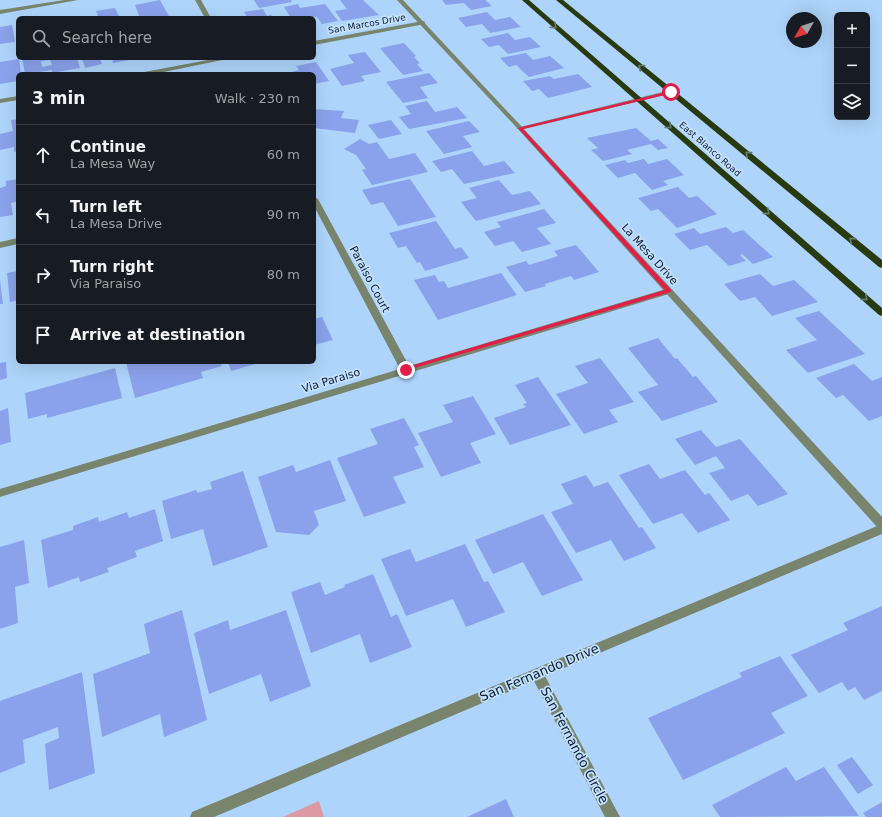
<!DOCTYPE html>
<meta charset="utf-8">
<style>
body{margin:0;font-family:"DejaVu Sans",sans-serif;background:#20242c;color:#f1f3f6}
.controls{position:absolute;right:12px;top:12px;display:grid;overflow:hidden;border-radius:6px;box-shadow:0 4px 16px #0002}
.controls button{width:36px;height:36px;display:grid;place-items:center;padding:0;border:0;border-bottom:1px solid #363941;background:#171b24;color:#f1f3f6;font:20px sans-serif}
.compass{position:absolute;left:786px;top:12px;width:36px;height:36px;border-radius:50%;background:#171b24;box-shadow:0 4px 16px #0002;rotate:231deg}
.stop{position:absolute;width:12px;height:12px;margin:-9px;border:3px solid #e11d48;border-radius:50%;background:#fff}
.stop.end{background:#e11d48;border-color:#fff;box-shadow:0 1px 4px #0008}
.list{margin:0;padding:0;list-style:none}
h2{display:flex;justify-content:space-between;align-items:center;height:52px;margin:0;padding:0 16px;font-size:17px}
h2 small{font-size:13px;font-weight:400;color:#9ea1a6}
.list li{display:grid;grid-template-columns:26px 1fr auto;gap:12px;align-items:center;box-sizing:border-box;height:60px;padding:0 16px;border-top:1px solid #363941}
.list b{display:block;font-size:15px;white-space:nowrap}
.list p{margin:0;font-size:13px;white-space:nowrap;color:#9ea1a6}
.list em{font-size:13px;font-style:normal;color:#9ea1a6}
.icon{flex:none;width:22px;height:22px;fill:none;stroke:currentColor;stroke-width:2;stroke-linecap:round;stroke-linejoin:round}
.map{position:relative;flex:none;width:882px;height:817px;overflow:hidden}
.search{position:absolute;background:#171b24;box-shadow:0 4px 16px #0002;left:16px;top:16px;width:300px;height:44px;display:flex;align-items:center;gap:10px;box-sizing:border-box;padding:0 14px;border-radius:6px;color:#9ea1a6;font-size:15px}
.panel{position:absolute;background:#171b24;box-shadow:0 4px 16px #0002;left:16px;top:72px;width:300px;height:292px;border-radius:6px}
.map>svg:first-child{display:block}
.green{fill:#db99a2}
.building{fill:#8aa2eb;fill-rule:evenodd}
.lines{fill:none;stroke-linecap:round;stroke-linejoin:round}
.minor{fill:#78846c;fill-rule:evenodd}
.tertiary{fill:#78846c;fill-rule:evenodd}
.trunk{fill:#283a10;fill-rule:evenodd}
.oneway{stroke:#667c6f}
.route{fill:#e11d48}
.labels{text-anchor:middle;stroke-width:3.5;stroke-linejoin:round;paint-order:stroke}
.far-street-label{font-size:9px;fill:#091b2d;stroke:#c3e0fe}
.street-label{font-size:11px;fill:#091b2d;stroke:#c3e0fe}
.near-street-label{font-size:13px;fill:#091b2d;stroke:#c3e0fe}
</style>
<div class="map">
<svg width="882" height="817" viewBox="0 0 882 817">
<rect width="100%" height="100%" fill="#aed4fb"/>
<!-- green -->
<path class="green" d="M319,801l5,16h-41z"/>
<!-- building -->
<g class="building">
<path d="M160,0l10,18h-30l-5,-13z"/>
<path d="M254,0h37l1,2 -33,6z"/>
<path d="M340,0h23l16,15 -37,6 -7,-10 12,-2z"/>
<path d="M442,0h43l7,6 -21,4 -7,-7 -18,2z"/>
<path d="M298,4l2,4 25,-4 13,17 -16,3 -5,-7 -26,1 -7,-11z"/>
<path d="M115,8l4,8 -5,2h-23l7,-2 -2,-5z"/>
<path d="M263,9l4,7 4,-1 2,3h-25l-4,-6z"/>
<path d="M487,12l8,8 15,-3 11,10 -31,6 -8,-9 -16,3 -8,-9z"/>
<path d="M12,25l3,17 -15,2v-17z"/>
<path d="M508,33l7,7 15,-3 11,10 -33,7 -9,-9 -10,2 -8,-8z"/>
<path d="M404,43l12,13 -2,1 6,6 -3,1 6,7 -20,4 -23,-27z"/>
<path d="M365,52l16,20 -20,4 4,5 -23,5 -12,-17 24,-6 -6,-8z"/>
<path d="M526,53l7,7 17,-4 14,12 -35,9 -13,-12 -7,2 -9,-9z"/>
<path d="M22,58h55l3,10 -28,5v-3l-27,4zM50,60l2,5 -10,2 -1,-6z"/>
<path d="M82,58h18l2,6 -17,4z"/>
<path d="M112,58h23v1l-22,4z"/>
<path d="M19,59l2,15h-3v7l-18,3v-22z"/>
<path d="M316,62l13,19 -15,3v-10h-30l15,-4 -3,-4z"/>
<path d="M429,73l9,10 -18,4 8,11 -25,5 -17,-21z"/>
<path d="M578,74l14,13 -44,11 -9,-9 -7,2 -9,-10 27,-5 4,3z"/>
<path d="M427,101l8,11 22,-5 10,11 -58,11 -10,-12 12,-3 -6,-8z"/>
<path d="M314,109l30,2 -3,7 18,2 -4,13 -41,-5z"/>
<path d="M18,119v32l-4,1v-5l-14,3v-16l13,-3 -2,-11z"/>
<path d="M391,120l11,14 -23,5 -11,-14z"/>
<path d="M469,121l11,11 -17,4 9,11 -28,7 -18,-23z"/>
<path d="M636,128l15,13 7,-2 10,9 -10,2 -7,-6 -24,6 5,4 -29,7 -12,-11 7,-2 -11,-10z"/>
<path d="M360,139l9,5 8,-2 12,17 26,-6 13,19 -56,13 -10,-15 4,-1 -10,-14 -12,-6z"/>
<path d="M472,151l12,15 20,-5 11,12 -51,11 -12,-15 -11,3 -9,-11z"/>
<path d="M644,159l4,5 19,-5 17,16 -21,6 5,4 -16,5 -17,-17 -17,5 -13,-13 20,-5 3,3z"/>
<path d="M18,179v22l-7,2 2,12 -13,2v-29l6,-2v-5z"/>
<path d="M410,179l26,38 -38,9 -15,-24 -12,3 -9,-15z"/>
<path d="M499,180l13,15 18,-4 11,13 -65,17 -15,-19 16,-4 -8,-10z"/>
<path d="M678,187l11,11 8,-2 20,18 -40,14 -19,-19 -7,2 -13,-13z"/>
<path d="M544,209l12,14 -19,5 14,16 -29,8 -9,-11 -18,5 -11,-14 17,-5 -4,-5z"/>
<path d="M436,221l19,28 6,-2 8,11 -44,13 -5,-9 -3,1 -11,-17 -8,2 -9,-15z"/>
<path d="M726,227l7,6 10,-3 30,27 -20,7 -11,-10 -2,1 6,6 -17,5 -22,-21 -17,5 -16,-16 20,-6 6,6z"/>
<path d="M576,245l23,27 -25,8 -3,-4 -26,8 1,2 -21,6 -19,-25 20,-6 3,4 29,-9 -4,-5z"/>
<path d="M18,271v29l-8,2 -3,-29z"/>
<path d="M501,273l16,22 -79,25 -24,-40 21,-5 4,7 5,-1 4,7z"/>
<path d="M760,274l13,12 21,-6 24,22 -46,14 -17,-19 -15,4 -16,-17z"/>
<path d="M0,280l3,24h-3z"/>
<path d="M819,311l46,43 -57,19 -22,-23 31,-10 -22,-22z"/>
<path d="M322,317l11,23 -19,5v-26z"/>
<path d="M658,338l17,21 2,-1 16,19 3,-1 22,26 -56,19 -24,-29 20,-7 -30,-37z"/>
<path d="M600,358l34,44 -25,8 9,12 -34,12 -28,-40 32,-11 -13,-17z"/>
<path d="M6,362l1,16 -7,2v-17z"/>
<path d="M126,362h94l2,4 -21,6 2,6 -68,20z"/>
<path d="M228,362h34l-31,9z"/>
<path d="M854,364l18,17 10,-4v39l-13,5 -26,-26 -7,3 -20,-20z"/>
<path d="M115,368l7,30 -75,20v-4l-19,5 -3,-26z"/>
<path d="M538,377l33,48 -61,20 -16,-27 32,-11 -3,-3 4,-1 -12,-18z"/>
<path d="M473,396l23,38 -26,9 11,20 -40,14 -23,-44 35,-11 -10,-17z"/>
<path d="M8,408l3,34 -11,3v-34z"/>
<path d="M404,418l15,27 -5,2 10,20 -31,10 13,26 -42,14 -27,-59 41,-14 -8,-15z"/>
<path d="M701,430l15,17 24,-8 48,55 -30,12 -10,-12 -17,7 -22,-28 16,-5 -9,-12 -21,9 -20,-26z"/>
<path d="M330,460l16,41 -32,10 5,14 -10,10 -33,-3 -18,-55 35,-12 3,7z"/>
<path d="M649,464l11,15 25,-9 20,25 4,-2 21,27 -32,13 -16,-20 -29,11 -34,-49z"/>
<path d="M243,471l25,76 -55,19 -10,-37 -32,10 -9,-38 34,-11 1,3 15,-4 -2,-7z"/>
<path d="M586,475l8,12 14,-5 31,46 3,-1 14,21 -32,13 -13,-21 -35,13 -25,-41 22,-8 -12,-20z"/>
<path d="M155,509l8,32 -28,10 2,6 -30,11 2,4 -29,10 -1,-5 -31,11 -7,-48 32,-10v-4l25,-9 1,5 28,-10 2,6z"/>
<path d="M543,514l40,66 -41,16 -19,-34 -30,12 -18,-34z"/>
<path d="M24,540l5,43 -14,4 3,36 -18,6v-82z"/>
<path d="M465,544l19,38 4,-1 17,31 -39,15 -13,-28 -47,17 -25,-57 29,-10 6,13z"/>
<path d="M373,574l18,43 6,-3 15,33 -42,16 -10,-29 -49,19 -20,-61 29,-10 5,13 20,-8 -1,-2z"/>
<path d="M882,606v85l-18,9 -9,-13 -7,4 -6,-9 -23,11 -28,-38 57,-25 -5,-7z"/>
<path d="M182,610l25,110 -43,17 -4,-23 -58,23 -9,-63 57,-21 -6,-29z"/>
<path d="M286,610l25,76 -41,16 -9,-28 -52,20 -15,-61 34,-13 2,10z"/>
<path d="M780,656l28,40 -37,17 14,20 -102,47 -35,-62 94,-41 -3,-4z"/>
<path d="M82,672l13,101 -46,17 -4,-46 14,-6 -1,-11 -35,13 2,23 -25,10v-72z"/>
<path d="M852,757l21,28 -15,9 -21,-29z"/>
<path d="M786,767l10,14 28,-14 35,49 -139,1 -8,-12z"/>
<path d="M506,799l8,18h-47z"/>
<path d="M882,802v15h-16l-3,-4z"/>
</g>
<g class="lines">
<!-- minor -->
<g class="minor">
<path d="M64,0h14l-78,14v-4z"/>
<path d="M195,0h6l10,18h-6z"/>
<path d="M423,21l2,1v2l-111,21v-4z"/>
<path d="M219,58h13l-78,16h-13l3,-2z"/>
<path d="M671,90l3,2 -1,1 -153,37 -4,-2z"/>
<path d="M18,96v4l-18,3v-4z"/>
<path d="M314,197l4,2 91,167 257,-77h6l1,2 -1,2 -672,204v-8l400,-120 -86,-163z"/>
<path d="M18,238v6l-18,4v-6z"/>
<path d="M882,524v10l-337,142 75,141h-15l-71,-136 -320,136h-24l2,-5z"/>
</g>
<!-- tertiary -->
<path class="tertiary" d="M397,0h6l119,127 360,390v13l-4,-2 -360,-399z"/>
<!-- trunk -->
<g class="trunk">
<path d="M522,0h7l353,308v8l-3,-1z"/>
<path d="M556,0h7l319,260v8l-3,-1z"/>
</g>
</g>
<!-- one-way arrows -->
<defs><path id="oneway-chevron" d="M-2-3.5L2.5 0L-2 3.5" fill="none" stroke-width="1.6" stroke-linecap="round" stroke-linejoin="round"/></defs>
<g class="oneway">
<use href="#oneway-chevron" transform="translate(554 26) rotate(41)"/>
<use href="#oneway-chevron" transform="translate(641 67) rotate(-141)"/>
<use href="#oneway-chevron" transform="translate(669 126) rotate(41)"/>
<use href="#oneway-chevron" transform="translate(748 154) rotate(-140)"/>
<use href="#oneway-chevron" transform="translate(767 212) rotate(41)"/>
<use href="#oneway-chevron" transform="translate(852 240) rotate(-140)"/>
<use href="#oneway-chevron" transform="translate(865 298) rotate(41)"/>
</g>
<!-- route -->
<path class="route" d="M671,91l2,2 -150,36 148,161v2l-267,79v-3l261,-78 -147,-162z"/>
<g class="labels">
<!-- far-street labels -->
<g class="far-street-label">
<text transform="translate(367 24) rotate(-10)" y="3">San Marcos Drive</text>
<text transform="translate(710 149) rotate(41)" y="3">East Blanco Road</text>
</g>
<!-- street labels -->
<g class="street-label">
<text transform="translate(650 254) rotate(48)" y="4">La Mesa Drive</text>
<text transform="translate(370 279) rotate(62)" y="4">Paraiso Court</text>
<text transform="translate(331 380) rotate(-17)" y="4">Via Paraiso</text>
</g>
<!-- near-street labels -->
<g class="near-street-label">
<text transform="translate(539 672) rotate(-23)" y="5">San Fernando Drive</text>
<text transform="translate(575 745) rotate(62)" y="5">San Fernando Circle</text>
</g>
</g>
</svg>
<div class="controls">
<button>+</button>
<button>−</button>
<button><svg class="icon" aria-label="layers" viewBox="0 0 24 24"><path d="M12 4l9 5-9 5-9-5zM3 14l9 5 9-5"/></svg></button>
</div>
<svg class="compass" viewBox="-18 -18 36 36"><path d="M0-13l5 13h-10z" fill="#e53935"/><path d="M0 13l5-13h-10z" fill="#9ea1a6"/></svg>
<div class="stop" style="left:671px;top:92px"></div>
<div class="stop end" style="left:406px;top:370px"></div>
<div class="search"><svg class="icon" aria-label="search" viewBox="0 0 24 24"><circle cx="10" cy="10" r="6"/><path d="M15 15l6 6"/></svg>Search here</div>
<section class="panel">
<h2>3 min<small>Walk · 230 m</small></h2>
<ul class="list">
<li><svg class="icon" aria-label="ahead" viewBox="0 0 24 24"><path d="M12 20V5M6 11l6-6 6 6"/></svg><div><b>Continue</b><p>La Mesa Way</p></div><em>60 m</em></li>
<li><svg class="icon" aria-label="left" viewBox="0 0 24 24"><path d="M17 20v-9H6M10 6l-5 5 5 5"/></svg><div><b>Turn left</b><p>La Mesa Drive</p></div><em>90 m</em></li>
<li><svg class="icon" aria-label="right" viewBox="0 0 24 24"><path d="M7 20v-9h11M14 6l5 5-5 5"/></svg><div><b>Turn right</b><p>Via Paraiso</p></div><em>80 m</em></li>
<li><svg class="icon" aria-label="arrive" viewBox="0 0 24 24"><path d="M6 21V4h12l-3 4 3 4H6"/></svg><div><b>Arrive at destination</b></div></li>
</ul>
</section>
</div>
